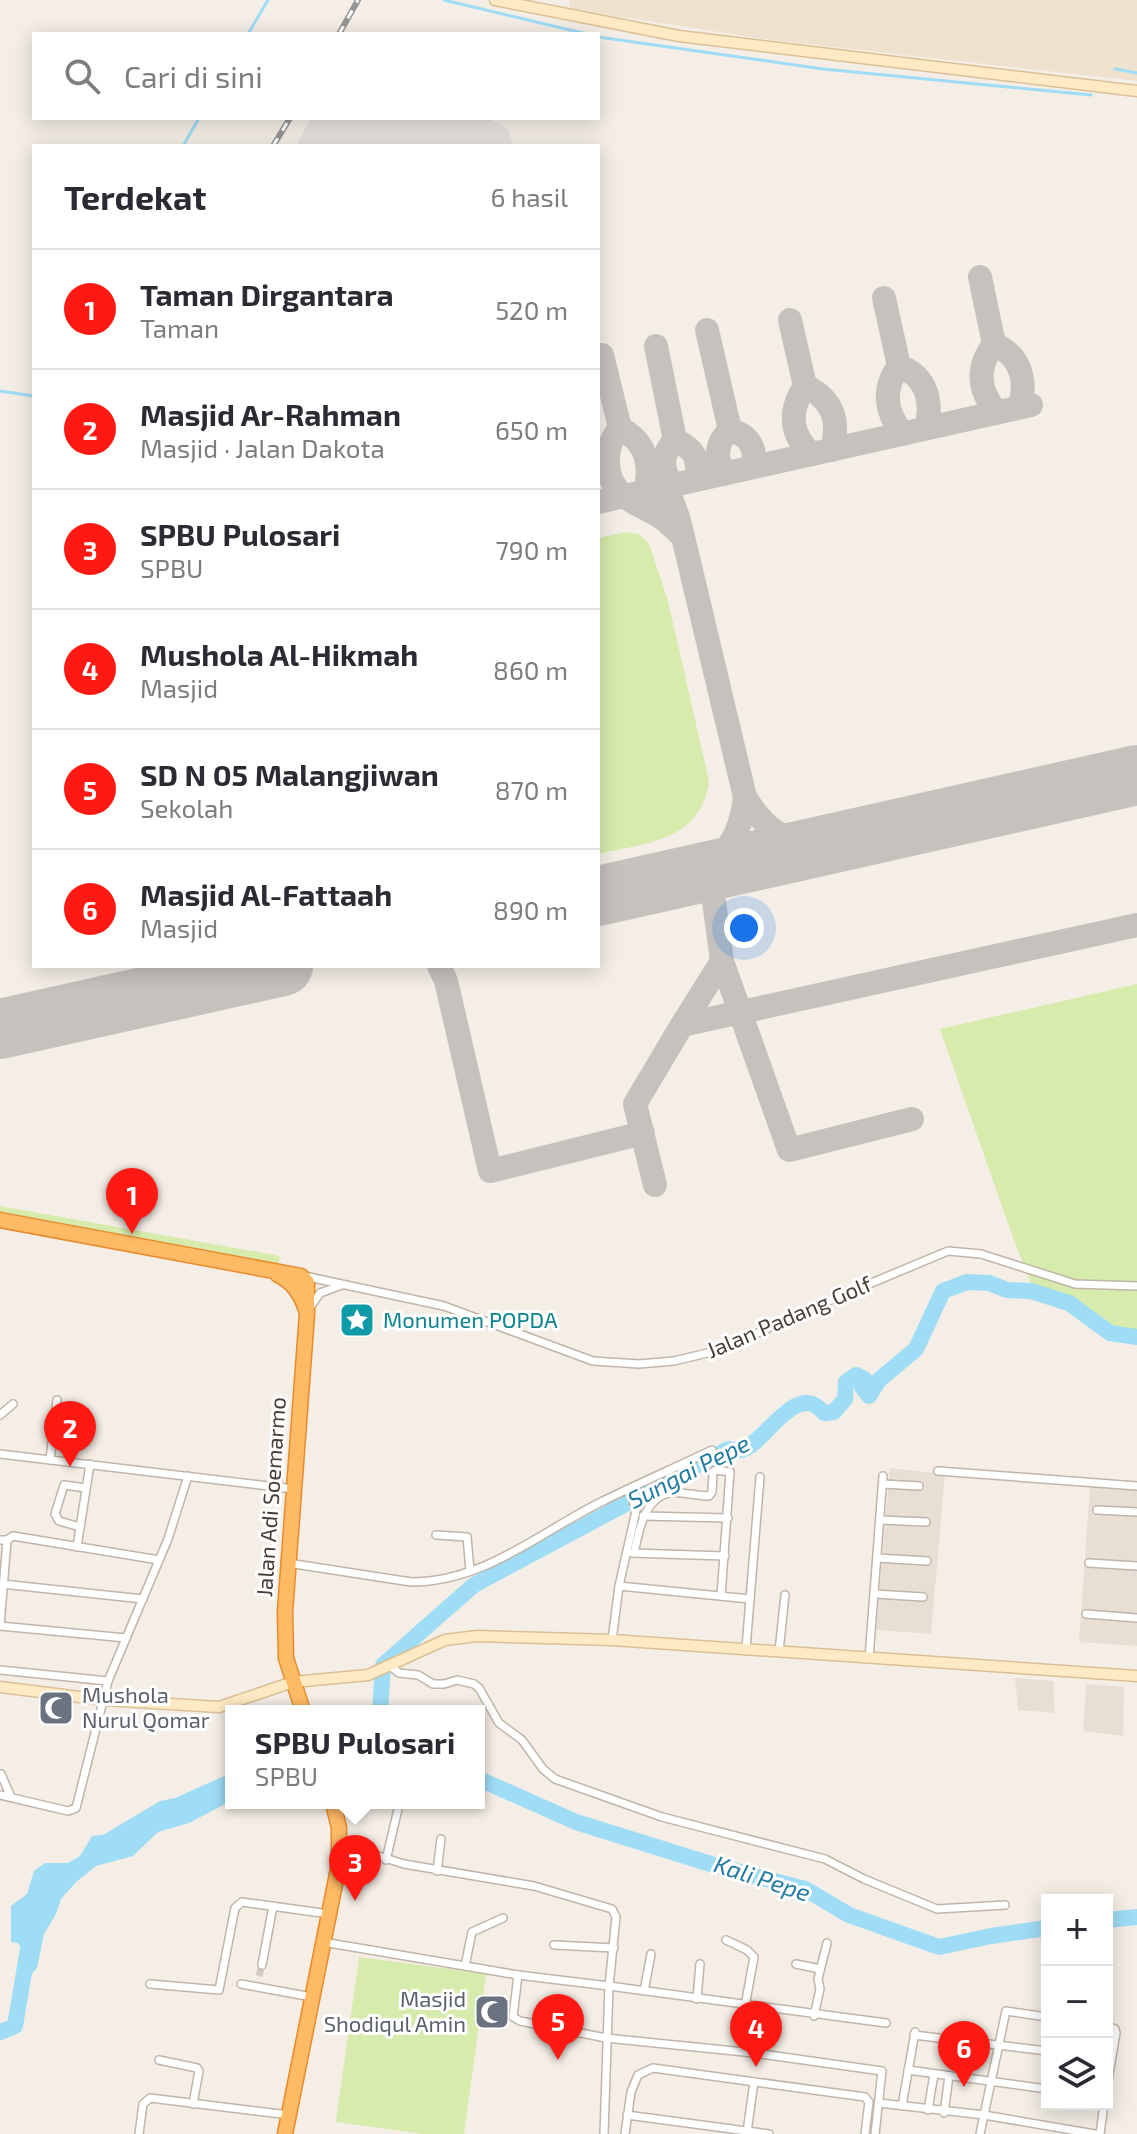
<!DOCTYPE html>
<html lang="id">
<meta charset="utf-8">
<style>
body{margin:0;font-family:"Exo 2",sans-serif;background:#f7f7f7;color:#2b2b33}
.controls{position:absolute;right:24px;bottom:24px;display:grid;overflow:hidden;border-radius:0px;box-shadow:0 4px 20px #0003}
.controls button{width:72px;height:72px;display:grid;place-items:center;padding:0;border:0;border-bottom:2px solid #e1e1e2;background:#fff;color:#2b2b33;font:40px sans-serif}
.you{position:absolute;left:744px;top:928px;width:28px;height:28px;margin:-20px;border:6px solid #fff;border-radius:50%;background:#1a73e8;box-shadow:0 0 0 12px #1a73e833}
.badge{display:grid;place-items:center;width:52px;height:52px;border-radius:50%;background:#ff1912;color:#fff;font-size:26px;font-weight:700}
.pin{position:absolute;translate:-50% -66px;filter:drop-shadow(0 2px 4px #0008)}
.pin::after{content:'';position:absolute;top:42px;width:28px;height:24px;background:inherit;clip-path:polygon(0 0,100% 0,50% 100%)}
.popup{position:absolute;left:225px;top:1705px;width:260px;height:104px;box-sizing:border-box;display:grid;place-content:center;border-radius:0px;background:#fff;filter:drop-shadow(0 2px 6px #0005);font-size:26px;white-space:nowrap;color:#7c7c81}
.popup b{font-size:30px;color:#2b2b33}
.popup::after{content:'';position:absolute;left:50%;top:100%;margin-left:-16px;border:16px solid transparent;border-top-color:#fff}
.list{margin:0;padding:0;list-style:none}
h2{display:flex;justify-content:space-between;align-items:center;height:104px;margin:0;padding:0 32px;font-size:34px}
h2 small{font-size:26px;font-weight:400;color:#7c7c81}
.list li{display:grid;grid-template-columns:52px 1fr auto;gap:24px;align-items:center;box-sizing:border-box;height:120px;padding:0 32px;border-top:2px solid #e1e1e2}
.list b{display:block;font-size:30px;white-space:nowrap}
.list p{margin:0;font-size:26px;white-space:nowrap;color:#7c7c81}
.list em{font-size:26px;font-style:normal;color:#7c7c81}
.icon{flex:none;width:44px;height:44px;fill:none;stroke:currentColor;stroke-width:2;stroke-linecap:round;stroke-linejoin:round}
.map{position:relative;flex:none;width:1137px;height:2134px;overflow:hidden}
.search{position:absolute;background:#fff;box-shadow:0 4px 20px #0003;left:32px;top:32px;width:568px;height:88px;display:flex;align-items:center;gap:20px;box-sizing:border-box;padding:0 28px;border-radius:0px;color:#7c7c81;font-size:30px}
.panel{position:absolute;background:#fff;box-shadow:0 4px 20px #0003;left:32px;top:144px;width:568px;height:824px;border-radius:0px}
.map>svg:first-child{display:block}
.residential{fill:#e8dfd4}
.education{fill:#eee2cf}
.green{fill:#d6ebac}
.parking{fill:#e5e2df}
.water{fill:#9fdcf5}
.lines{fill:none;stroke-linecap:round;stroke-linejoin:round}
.stream{stroke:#9fdcf5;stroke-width:3}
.river{stroke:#9fdcf5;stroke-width:16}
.taxiway{stroke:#c5c2be;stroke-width:24}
.runway{stroke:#c5c2be;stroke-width:60}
.street-tunnel{stroke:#d1cbc3;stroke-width:7;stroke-dasharray:7 3.5;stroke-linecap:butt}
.street-casing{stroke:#c0b5a8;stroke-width:10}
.secondary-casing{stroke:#dac095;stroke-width:13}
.highway-casing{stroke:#e78c2e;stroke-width:17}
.street{stroke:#fff;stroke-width:7}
.secondary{stroke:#ffeac5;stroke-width:10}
.highway{stroke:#ffba66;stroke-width:14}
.rail-casing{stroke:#969696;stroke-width:6}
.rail{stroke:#fff;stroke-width:3;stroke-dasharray:9;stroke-linecap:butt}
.labels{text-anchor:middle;stroke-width:6;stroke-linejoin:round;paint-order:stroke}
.street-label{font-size:22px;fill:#473e35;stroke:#fff}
.culture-label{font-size:22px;fill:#0d838f;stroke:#fff;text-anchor:start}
.worship-label{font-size:22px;fill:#5b616d;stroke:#fff;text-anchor:start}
.water-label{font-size:24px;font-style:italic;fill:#247ba1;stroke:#fff}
</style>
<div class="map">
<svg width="1137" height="2134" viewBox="0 0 1137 2134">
<rect width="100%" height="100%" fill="#f4eee6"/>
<!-- residential -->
<g class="residential">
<path d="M890,1468l55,6 -14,160 -55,-4z"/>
<path d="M1090,1486l47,3v157l-58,-4z"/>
<path d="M1015,1678l38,3 2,32 -37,-3z"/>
<path d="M1086,1684l38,3 -1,49 -40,-5z"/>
</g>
<!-- education -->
<path class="education" d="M569,0h568v81l-366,-41 -201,-31z"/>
<!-- green -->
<g class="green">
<path d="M626,532l13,2 10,10 19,57 41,180c-8,60 -62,62 -111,73v-316z"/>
<path d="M1137,984v347l-23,-4 -63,-22 2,-12 -20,-4 -21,-54 -72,-206z"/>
<path d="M0,1206l280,50 -2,11 -278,-50z"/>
<path d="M359,1957l127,17 -22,160h-40l-88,-12z"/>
</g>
<!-- parking -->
<path class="parking" d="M311,118h176l20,10 7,18h-218z"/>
<!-- water -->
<path class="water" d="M231,1773v28l-42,22 -31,9 -25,24 -37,10 -20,16 -15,17 -5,15 -12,20 -7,34 -7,8 -5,-20 -7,-13 -7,-1v-36l16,-12 7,-23 11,-8h23l12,-7 12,-20 11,-1 57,-34 15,-3z"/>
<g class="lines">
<!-- stream -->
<g class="stream">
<path d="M444,0l143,34"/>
<path d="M248,34l20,-34"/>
<path d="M598,37l225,32 268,26"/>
<path d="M1115,69l22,4"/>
<path d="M183,146l16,-28"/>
<path d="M0,391l34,5"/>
</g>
<!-- river -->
<g class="river">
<path d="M380,1711l3,-46 91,-80 254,-136c4,0 8,2 13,1 23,-4 55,-72 83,-37l10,-1 11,-13 1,-17 10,-7 8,4 -2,8 7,9 10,-16 37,-31 27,-58 24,-9 22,1 18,7 24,1 38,12 41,30 27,4"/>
<path d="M479,1779l97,43 141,44 88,23 44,26 90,32 52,-11 56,-8"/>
<path d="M1107,1920l30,-3"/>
<path d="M0,2032l15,-6 15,-89"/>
</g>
<!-- taxiway -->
<g class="taxiway">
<path d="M980,277l14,67c-18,24 -16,46 3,69"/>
<path d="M884,298l15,68c-17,23 -14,46 4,68"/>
<path d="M790,320l15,66c-17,26 -15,47 6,68"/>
<path d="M707,330l23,100"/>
<path d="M994,344c27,12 33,37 26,63"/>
<path d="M656,346l19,94"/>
<path d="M602,355l18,73"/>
<path d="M899,366c28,10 34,36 27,62"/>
<path d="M805,386c28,13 35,35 27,64"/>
<path d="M723,474c-7,-18 -8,-31 7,-44 19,5 26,17 24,37"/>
<path d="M672,485c-11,-17 -11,-30 3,-45 21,10 23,17 22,40"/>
<path d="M656,489l16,12 7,19 66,277c21,34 37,43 76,49"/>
<path d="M645,492c7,-29 1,-50 -25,-64 -17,20 -17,52 5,69 11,8 23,12 34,19 9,6 17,14 24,21"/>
<path d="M598,502l433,-97"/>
<path d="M689,875c38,-18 51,-37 56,-78"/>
<path d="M722,961l67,189 123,-31"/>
<path d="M439,966l7,15 44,190 153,-38"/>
<path d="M682,1025l40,-64 -12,-90"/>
<path d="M655,1185l-20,-81 47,-79 455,-100"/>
</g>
<!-- runway -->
<g class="runway">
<path d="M598,896l539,-121"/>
<path d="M0,1029l283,-63"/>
</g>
<!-- street-tunnel -->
<path class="street-tunnel" d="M259,1976l3,-11"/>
<defs>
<g id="street">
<path d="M304,1276l140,30 149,55 46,3 35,-3 50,-12 83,-39 141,-59 33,3 94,30 62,2"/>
<path d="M311,1306l9,-13 22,-8"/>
<path d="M0,1415l13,-11"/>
<path d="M0,1454l294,35"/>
<path d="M50,1460l7,-60"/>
<path d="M938,1471l199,15"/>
<path d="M883,1484l36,2"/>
<path d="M1097,1510l40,2"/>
<path d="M643,1516l85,2"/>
<path d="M881,1520l45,2"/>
<path d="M80,1527l-21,-6 -4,-7 9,-29 22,3"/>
<path d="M436,1535l31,2 3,34"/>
<path d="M0,1540h7l6,-4 146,24"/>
<path d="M7,1540l-7,86 126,12"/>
<path d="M77,1547l13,-83"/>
<path d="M632,1553l93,3"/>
<path d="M634,1553c5,-21 9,-54 35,-60 12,-2 27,3 40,3l3,-4 1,-20 3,-2 14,2 -9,124"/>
<path d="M877,1558l50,3"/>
<path d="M288,1563l123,19c73,0 128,-49 190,-80 36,-18 74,-34 111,-52"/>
<path d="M1089,1563l48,3"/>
<path d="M2,1584l141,15"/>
<path d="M619,1586l131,13"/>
<path d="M875,1594l48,3"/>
<path d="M1086,1614l51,4"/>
<path d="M612,1640l7,-54 17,-75 -6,-22"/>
<path d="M746,1648l14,-171"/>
<path d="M779,1651l6,-56"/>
<path d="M869,1658l14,-182"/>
<path d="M390,1666l9,7 19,2 15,9h11l13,-4 17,4 5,4 20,35 23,17 21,29 12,10 107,38 163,42 39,20 73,30 68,-4"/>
<path d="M0,1670l108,11"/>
<path d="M1,1774l10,23"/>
<path d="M0,1795l68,16 8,-3 32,-127 60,-142 20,-63"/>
<path d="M386,1860l12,-51"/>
<path d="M437,1871l4,-32"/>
<path d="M726,1940l21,10 7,7 -9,49"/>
<path d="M323,1942l195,33 91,11 7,-69 -4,-8 -78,-23 -130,-22 -64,-20"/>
<path d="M554,1945l60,3"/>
<path d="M796,1964l24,5"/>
<path d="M262,1965l11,-59"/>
<path d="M465,1966l7,-34 31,-14"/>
<path d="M518,1975l-5,42 7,4 86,17 148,15 128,18 -7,63"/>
<path d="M150,1984l69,6 16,-82 7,-6 87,12"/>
<path d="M241,1984l71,13"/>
<path d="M644,1991l7,-37"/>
<path d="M697,1999l3,-35"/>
<path d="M814,2016l6,-27 -2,-10 9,-36"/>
<path d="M1107,2026l8,3 1,4 -9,53"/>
<path d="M914,2035l133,16"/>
<path d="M159,2060l38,8 2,3 -6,33"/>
<path d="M908,2070l139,19"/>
<path d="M879,2103l105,12 111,19"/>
<path d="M902,2106l13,-74"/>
<path d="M928,2110l6,-36"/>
<path d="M944,2113l5,-37"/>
<path d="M627,2115l142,19"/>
<path d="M747,2132l7,-50"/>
<path d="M139,2134l4,-30 7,-6 139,17"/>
<path d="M604,2134l5,-148 277,37"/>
<path d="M625,2134l6,-42 7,-17 15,-7 212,29 4,5 -4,32"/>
<path d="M980,2134l26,-123 41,6"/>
<path d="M1100,2134l4,-30"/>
</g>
<g id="secondary">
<path d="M495,0l184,36 458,55"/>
<path d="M0,1687l104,13 115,7 74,-25 75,-7 77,-35 32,-4 135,4 525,36"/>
</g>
<g id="highway">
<path d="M0,1220l301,56 6,6v32l-22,298 1,46 17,53"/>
<path d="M278,1275c15,7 23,19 28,35"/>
<path d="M285,2134l54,-270v-36l-6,-25"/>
</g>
</defs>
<!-- street casing -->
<use href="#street" class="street-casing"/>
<!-- secondary casing -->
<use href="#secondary" class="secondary-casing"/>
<!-- highway casing -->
<use href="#highway" class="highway-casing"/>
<!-- street -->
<use href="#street" class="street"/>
<!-- secondary -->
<use href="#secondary" class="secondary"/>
<!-- highway -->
<use href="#highway" class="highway"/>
<defs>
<g id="rail">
<path d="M339,34l19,-34"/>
<path d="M273,146l17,-28"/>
</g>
</defs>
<!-- rail casing -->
<use href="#rail" class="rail-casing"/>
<!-- rail -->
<use href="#rail" class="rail"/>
</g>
<!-- icons -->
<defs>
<symbol id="sight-square" viewBox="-11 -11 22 22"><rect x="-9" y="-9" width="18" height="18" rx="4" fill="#0f9aa8" stroke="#fff"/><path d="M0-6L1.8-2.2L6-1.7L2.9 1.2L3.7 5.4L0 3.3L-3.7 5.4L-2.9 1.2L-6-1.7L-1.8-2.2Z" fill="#fff"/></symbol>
<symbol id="mosque-square" viewBox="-11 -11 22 22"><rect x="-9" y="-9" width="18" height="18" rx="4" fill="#6b7280" stroke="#fff"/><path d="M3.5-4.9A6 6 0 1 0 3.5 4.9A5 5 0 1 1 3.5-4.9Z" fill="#fff"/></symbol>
</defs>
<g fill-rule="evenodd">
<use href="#sight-square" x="337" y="1300" width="40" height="40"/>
<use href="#mosque-square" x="36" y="1688" width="40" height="40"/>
<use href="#mosque-square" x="472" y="1992" width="40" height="40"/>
</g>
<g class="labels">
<!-- street labels -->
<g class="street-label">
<text transform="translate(789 1317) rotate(-23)" y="8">Jalan Padang Golf</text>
<text transform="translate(271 1497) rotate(-86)" y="8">Jalan Adi Soemarmo</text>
</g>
<!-- culture labels -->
<g class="culture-label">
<text x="383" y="1328">Monumen POPDA</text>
</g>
<!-- worship labels -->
<g class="worship-label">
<text x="82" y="1703">Mushola<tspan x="82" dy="25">Nurul Qomar</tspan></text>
<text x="466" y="2007" text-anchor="end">Masjid<tspan x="466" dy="25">Shodiqul Amin</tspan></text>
</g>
<!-- water labels -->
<g class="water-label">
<text transform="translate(689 1472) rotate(-27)" y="8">Sungai Pepe</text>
<text transform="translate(762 1879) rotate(18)" y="8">Kali Pepe</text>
</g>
</g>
</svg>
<div class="controls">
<button>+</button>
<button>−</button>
<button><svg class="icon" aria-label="layers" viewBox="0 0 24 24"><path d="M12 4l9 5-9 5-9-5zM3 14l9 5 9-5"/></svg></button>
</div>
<div class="you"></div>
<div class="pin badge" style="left:132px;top:1234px">1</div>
<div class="pin badge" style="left:70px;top:1467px">2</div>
<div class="pin badge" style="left:355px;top:1901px">3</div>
<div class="popup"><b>SPBU Pulosari</b>SPBU</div>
<div class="pin badge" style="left:756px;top:2067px">4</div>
<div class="pin badge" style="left:558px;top:2060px">5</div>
<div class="pin badge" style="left:964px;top:2087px">6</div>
<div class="search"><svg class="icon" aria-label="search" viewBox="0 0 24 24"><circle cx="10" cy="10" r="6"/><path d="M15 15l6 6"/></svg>Cari di sini</div>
<section class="panel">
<h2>Terdekat<small>6 hasil</small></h2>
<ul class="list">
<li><span class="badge">1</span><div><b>Taman Dirgantara</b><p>Taman</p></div><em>520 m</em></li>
<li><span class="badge">2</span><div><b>Masjid Ar-Rahman</b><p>Masjid · Jalan Dakota</p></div><em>650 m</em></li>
<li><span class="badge">3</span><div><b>SPBU Pulosari</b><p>SPBU</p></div><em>790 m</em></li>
<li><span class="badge">4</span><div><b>Mushola Al-Hikmah</b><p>Masjid</p></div><em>860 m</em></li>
<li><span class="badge">5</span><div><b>SD N 05 Malangjiwan</b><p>Sekolah</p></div><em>870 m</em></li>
<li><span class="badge">6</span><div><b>Masjid Al-Fattaah</b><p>Masjid</p></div><em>890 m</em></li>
</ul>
</section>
</div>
